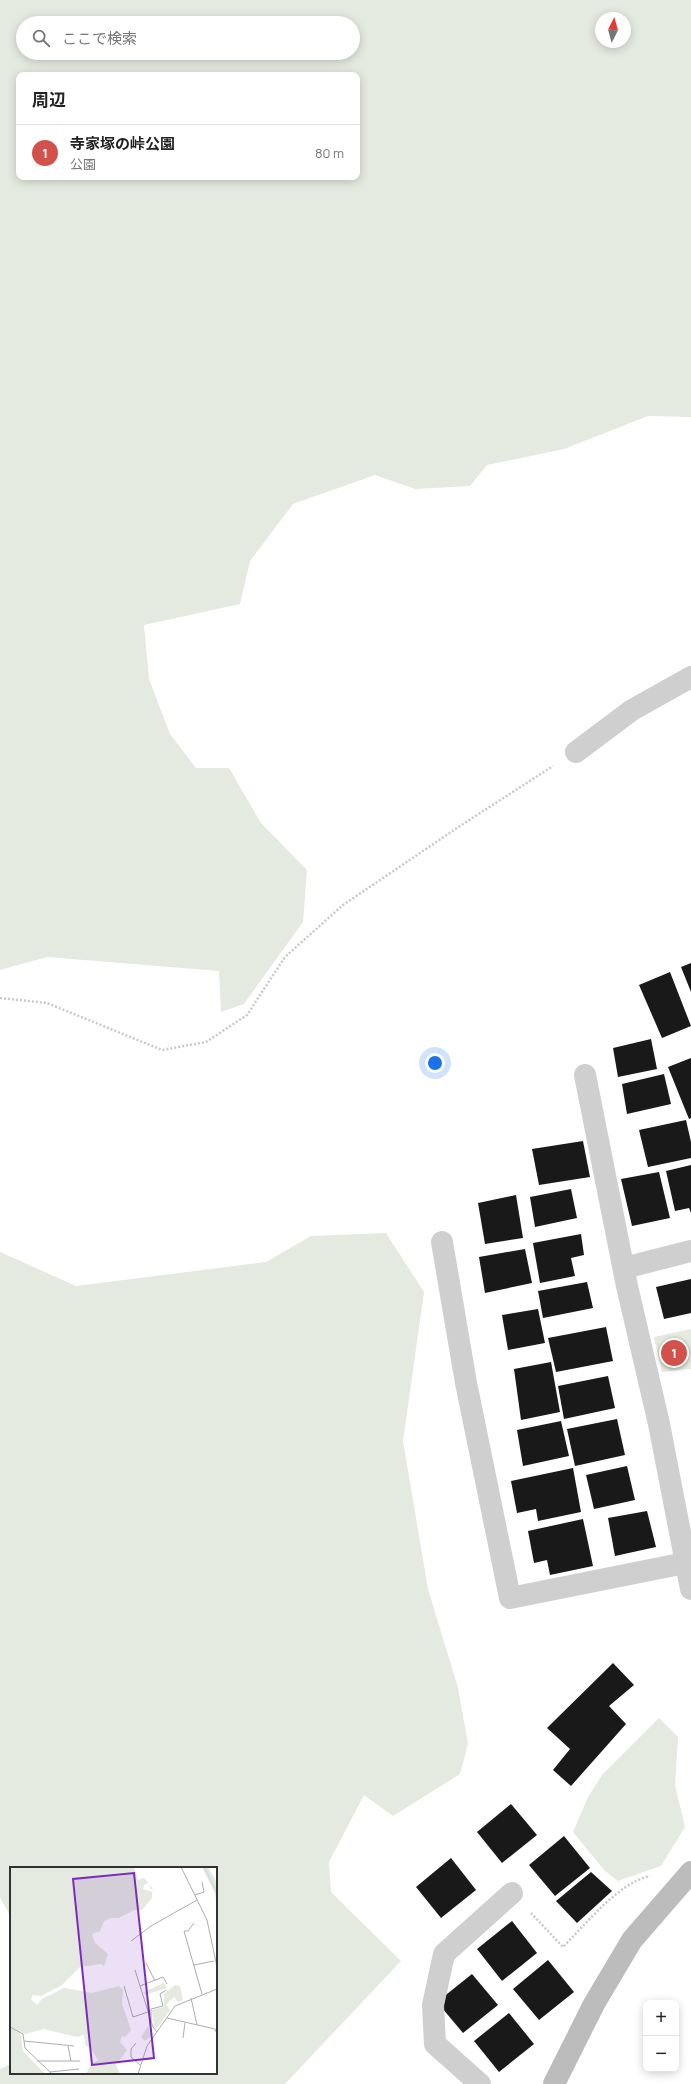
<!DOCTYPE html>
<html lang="ja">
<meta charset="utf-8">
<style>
body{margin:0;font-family:Manrope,"Noto Sans JP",sans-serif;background:#f2f2f2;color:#222}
.controls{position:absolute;right:12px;bottom:12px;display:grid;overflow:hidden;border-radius:8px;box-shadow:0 2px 10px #0003}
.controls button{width:36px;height:36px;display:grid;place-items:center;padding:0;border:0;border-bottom:1px solid #e0e0e0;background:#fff;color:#222;font:20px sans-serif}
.compass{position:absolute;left:595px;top:12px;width:36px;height:36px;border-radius:50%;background:#fff;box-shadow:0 2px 10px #0003;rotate:6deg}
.you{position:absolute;left:435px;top:1063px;width:14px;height:14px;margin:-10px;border:3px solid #fff;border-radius:50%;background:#1a73e8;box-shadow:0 0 0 6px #1a73e833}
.badge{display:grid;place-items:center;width:26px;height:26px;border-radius:50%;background:#d2524b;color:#fff;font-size:13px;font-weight:700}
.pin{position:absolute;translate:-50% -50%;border:2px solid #fff;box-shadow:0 1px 4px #0006}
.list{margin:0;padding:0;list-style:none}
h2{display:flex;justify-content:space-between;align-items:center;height:52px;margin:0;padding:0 16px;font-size:17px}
h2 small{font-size:13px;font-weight:400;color:#767676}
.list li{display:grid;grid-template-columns:26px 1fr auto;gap:12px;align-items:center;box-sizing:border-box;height:56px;padding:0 16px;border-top:1px solid #e0e0e0}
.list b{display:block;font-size:15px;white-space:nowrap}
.list p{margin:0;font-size:13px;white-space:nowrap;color:#767676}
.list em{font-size:13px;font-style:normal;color:#767676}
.icon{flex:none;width:22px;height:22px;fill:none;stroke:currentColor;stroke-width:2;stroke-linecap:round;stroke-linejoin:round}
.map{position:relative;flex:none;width:691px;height:2084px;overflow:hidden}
.search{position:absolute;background:#fff;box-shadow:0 2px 10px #0003;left:16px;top:16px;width:344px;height:44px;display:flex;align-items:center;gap:10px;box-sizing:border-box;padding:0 14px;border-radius:22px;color:#767676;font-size:15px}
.panel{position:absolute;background:#fff;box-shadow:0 2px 10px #0003;left:16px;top:72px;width:344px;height:108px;border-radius:8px}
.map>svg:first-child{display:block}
.green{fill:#e4eadf;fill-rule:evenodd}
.building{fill:#191919}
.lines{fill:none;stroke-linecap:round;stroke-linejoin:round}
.path{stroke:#c9c9c9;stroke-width:2.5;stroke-dasharray:2 2;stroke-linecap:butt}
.street{stroke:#cfcfcf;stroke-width:22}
.secondary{stroke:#bcbcbc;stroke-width:22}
.inset-river{fill:none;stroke:#d1ddea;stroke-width:2}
.inset-road{fill:none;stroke:#adadad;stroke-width:1}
.view{fill:#7b2cbf;fill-opacity:0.15;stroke:#7b2cbf;stroke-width:2}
.inset-edge{fill:none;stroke:#323232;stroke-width:2}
</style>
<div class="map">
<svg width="691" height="2084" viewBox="0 0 691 2084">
<rect width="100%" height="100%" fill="#fff"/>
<!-- green -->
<g class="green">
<path d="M0,0h691v417l-43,-1 -84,33 -77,16 -17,21 -55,3 -40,-14 -82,29 -43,57 -10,43 -96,21 5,54 21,55 26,34h33l32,55 46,47 -4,52 -59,82 -23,8 -2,-41 -172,-14 -47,13zM601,18h24v24h-24zM23,23h330v30h-330zM19,75h338v102h-338z"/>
<path d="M386,1233l38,59 -21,149 25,148 30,99 10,56 -8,30 -67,42 -29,-21 -35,67 2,30 70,69 -116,123h-285v-15l11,-5v9h205v-205h-205v49l-11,-19v-646l76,34 190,-24 45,-26z"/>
<path d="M691,1329v40l-29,3 -8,-35z"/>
<path d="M659,1718l19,19 -3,48 10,42 -24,39 -43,15 -13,-10 -32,-39 15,-35 14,-22z"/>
</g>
<!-- building -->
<g class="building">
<path d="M691,963v29l-10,-25z"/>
<path d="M670,972l21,54 -29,12 -23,-53z"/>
<path d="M651,1039l6,30 -39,8 -5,-29z"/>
<path d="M691,1058v60l-2,1 -21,-52z"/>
<path d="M664,1074l7,30 -44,10 -5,-30z"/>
<path d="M686,1120l5,22v16l-43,9 -9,-37z"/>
<path d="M583,1141l7,36 -51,8 -7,-36z"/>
<path d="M691,1165v48l-2,-5 -14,3 -9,-40z"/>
<path d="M659,1172l11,46 -38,8 -11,-47z"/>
<path d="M571,1189l6,29 -42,9 -5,-30z"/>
<path d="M516,1195l7,43 -38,6 -7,-41z"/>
<path d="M581,1234l3,21 -13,3 4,18 -35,7 -7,-40z"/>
<path d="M525,1249l7,34 -47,10 -6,-36z"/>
<path d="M691,1279v34l-27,6 -8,-32z"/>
<path d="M587,1282l6,26 -50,10 -5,-27z"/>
<path d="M538,1309l7,34 -37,7 -6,-35z"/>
<path d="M606,1327l7,34 -57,11 -8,-34z"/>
<path d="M551,1362l9,50 -39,8 -7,-51z"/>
<path d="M608,1376l7,32 -51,11 -6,-33z"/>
<path d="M617,1419l8,36 -50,11 -8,-37z"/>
<path d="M561,1421l8,35 -46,10 -6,-36z"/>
<path d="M627,1466l8,34 -41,9 -8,-34z"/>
<path d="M573,1468l8,44 -43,9 -2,-12 -19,4 -6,-32z"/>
<path d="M647,1511l9,36 -41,9 -7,-38z"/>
<path d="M583,1519l10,47 -43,9 -3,-15 -13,3 -6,-32z"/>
<path d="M613,1663l21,22 -25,21 17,18 -55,62 -18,-16 17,-21 -23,-21z"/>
<path d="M511,1804l26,31 -35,28 -25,-31z"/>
<path d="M564,1836l26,32 -35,28 -26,-31z"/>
<path d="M451,1858l25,32 -35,28 -25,-31z"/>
<path d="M591,1872l21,19 -35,32 -21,-22z"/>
<path d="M512,1921l25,32 -35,28 -25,-32z"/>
<path d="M548,1960l26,32 -35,28 -26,-31z"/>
<path d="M472,1974l26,31 -35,28 -26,-31z"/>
<path d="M509,2013l25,31 -35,28 -25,-31z"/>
</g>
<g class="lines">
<!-- path -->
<g class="path">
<path d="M0,998l47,5 115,47 44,-8 41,-27 38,-58 58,-52 117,-79 93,-60"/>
<path d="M531,1913l32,34c23,-23 55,-64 87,-71"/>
</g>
<!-- street -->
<g class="street">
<path d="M576,752l56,-42 59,-33"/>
<path d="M585,1075l42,211 32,138 32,165"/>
<path d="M442,1242l24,141 44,215 175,-35"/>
<path d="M624,1268l67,-17"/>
<path d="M480,2084l-45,-40 -2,-39 11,-51 68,-61"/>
</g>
<!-- secondary -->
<path class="secondary" d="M554,2084l40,-80 38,-64 59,-68"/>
</g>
<!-- overview -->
<g transform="translate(10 1867)">
<rect width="207" height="207" fill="#fff"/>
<path d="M0,0h124l4,13 6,-2 9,11h-2l-3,-6 -4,2 -1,4 9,3v6l-10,12h-8l-15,8h-8l-7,3 -4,10 -8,3 3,9 13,11 -4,12 -3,-2 -21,3 -18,18 -21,11 -8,-1 -2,4 6,6 5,-6 22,-11 28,5 27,-7 4,4 -1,14 9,26 -6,7 -3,-1 -2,6 7,8 -11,15 4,9h-34l5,-10 7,-4 -7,-11 -6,-4 -1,-10 -7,2 -33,-8 -19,5 -5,-3 3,20 22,23h-35zM192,0h6l9,16v26l-2,-16zM154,116l3,5 -22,7 -1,-3zM165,118l5,1 3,14 -5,2 -4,-5 -8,8 4,5 -13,18h-3l-2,-18 12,-3v-13zM138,159l3,10 -6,5 -4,-4z" fill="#e4eadf"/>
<path class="inset-river" d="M194,0l13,26"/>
<path class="inset-road" d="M171,0l26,53 10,47M185,28l9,-3 -2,-10M184,56l-6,8h-4l18,63M121,74l20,-15 46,-26M136,96l9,18M184,98l20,-4M125,103l18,57 4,5M114,119l9,31 15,-5M130,119l23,-9 4,7M181,131l6,27M157,151l48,11 2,5M141,154v-12l12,-3 -3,-12 6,-4M0,160l13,7 2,14 27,26M173,171l2,-15M14,174l50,5M126,176l-5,6v8l9,8M58,179l3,15M27,194h43M40,205l29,-3M128,207l9,-28 28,-40 42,-17"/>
<path class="view" d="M124,6l20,185 -62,7 -19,-186z"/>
<rect width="207" height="207" class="inset-edge"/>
</g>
</svg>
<div class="controls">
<button>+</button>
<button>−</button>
</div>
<svg class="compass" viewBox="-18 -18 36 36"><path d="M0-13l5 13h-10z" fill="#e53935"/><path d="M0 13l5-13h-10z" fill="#767676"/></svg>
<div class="you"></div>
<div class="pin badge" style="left:674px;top:1353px">1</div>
<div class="search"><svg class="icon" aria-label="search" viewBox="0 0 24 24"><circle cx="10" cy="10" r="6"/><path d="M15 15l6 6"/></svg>ここで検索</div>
<section class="panel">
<h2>周辺<small></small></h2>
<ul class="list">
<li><span class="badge">1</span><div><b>寺家塚の峠公園</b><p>公園</p></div><em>80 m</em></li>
</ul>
</section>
</div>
